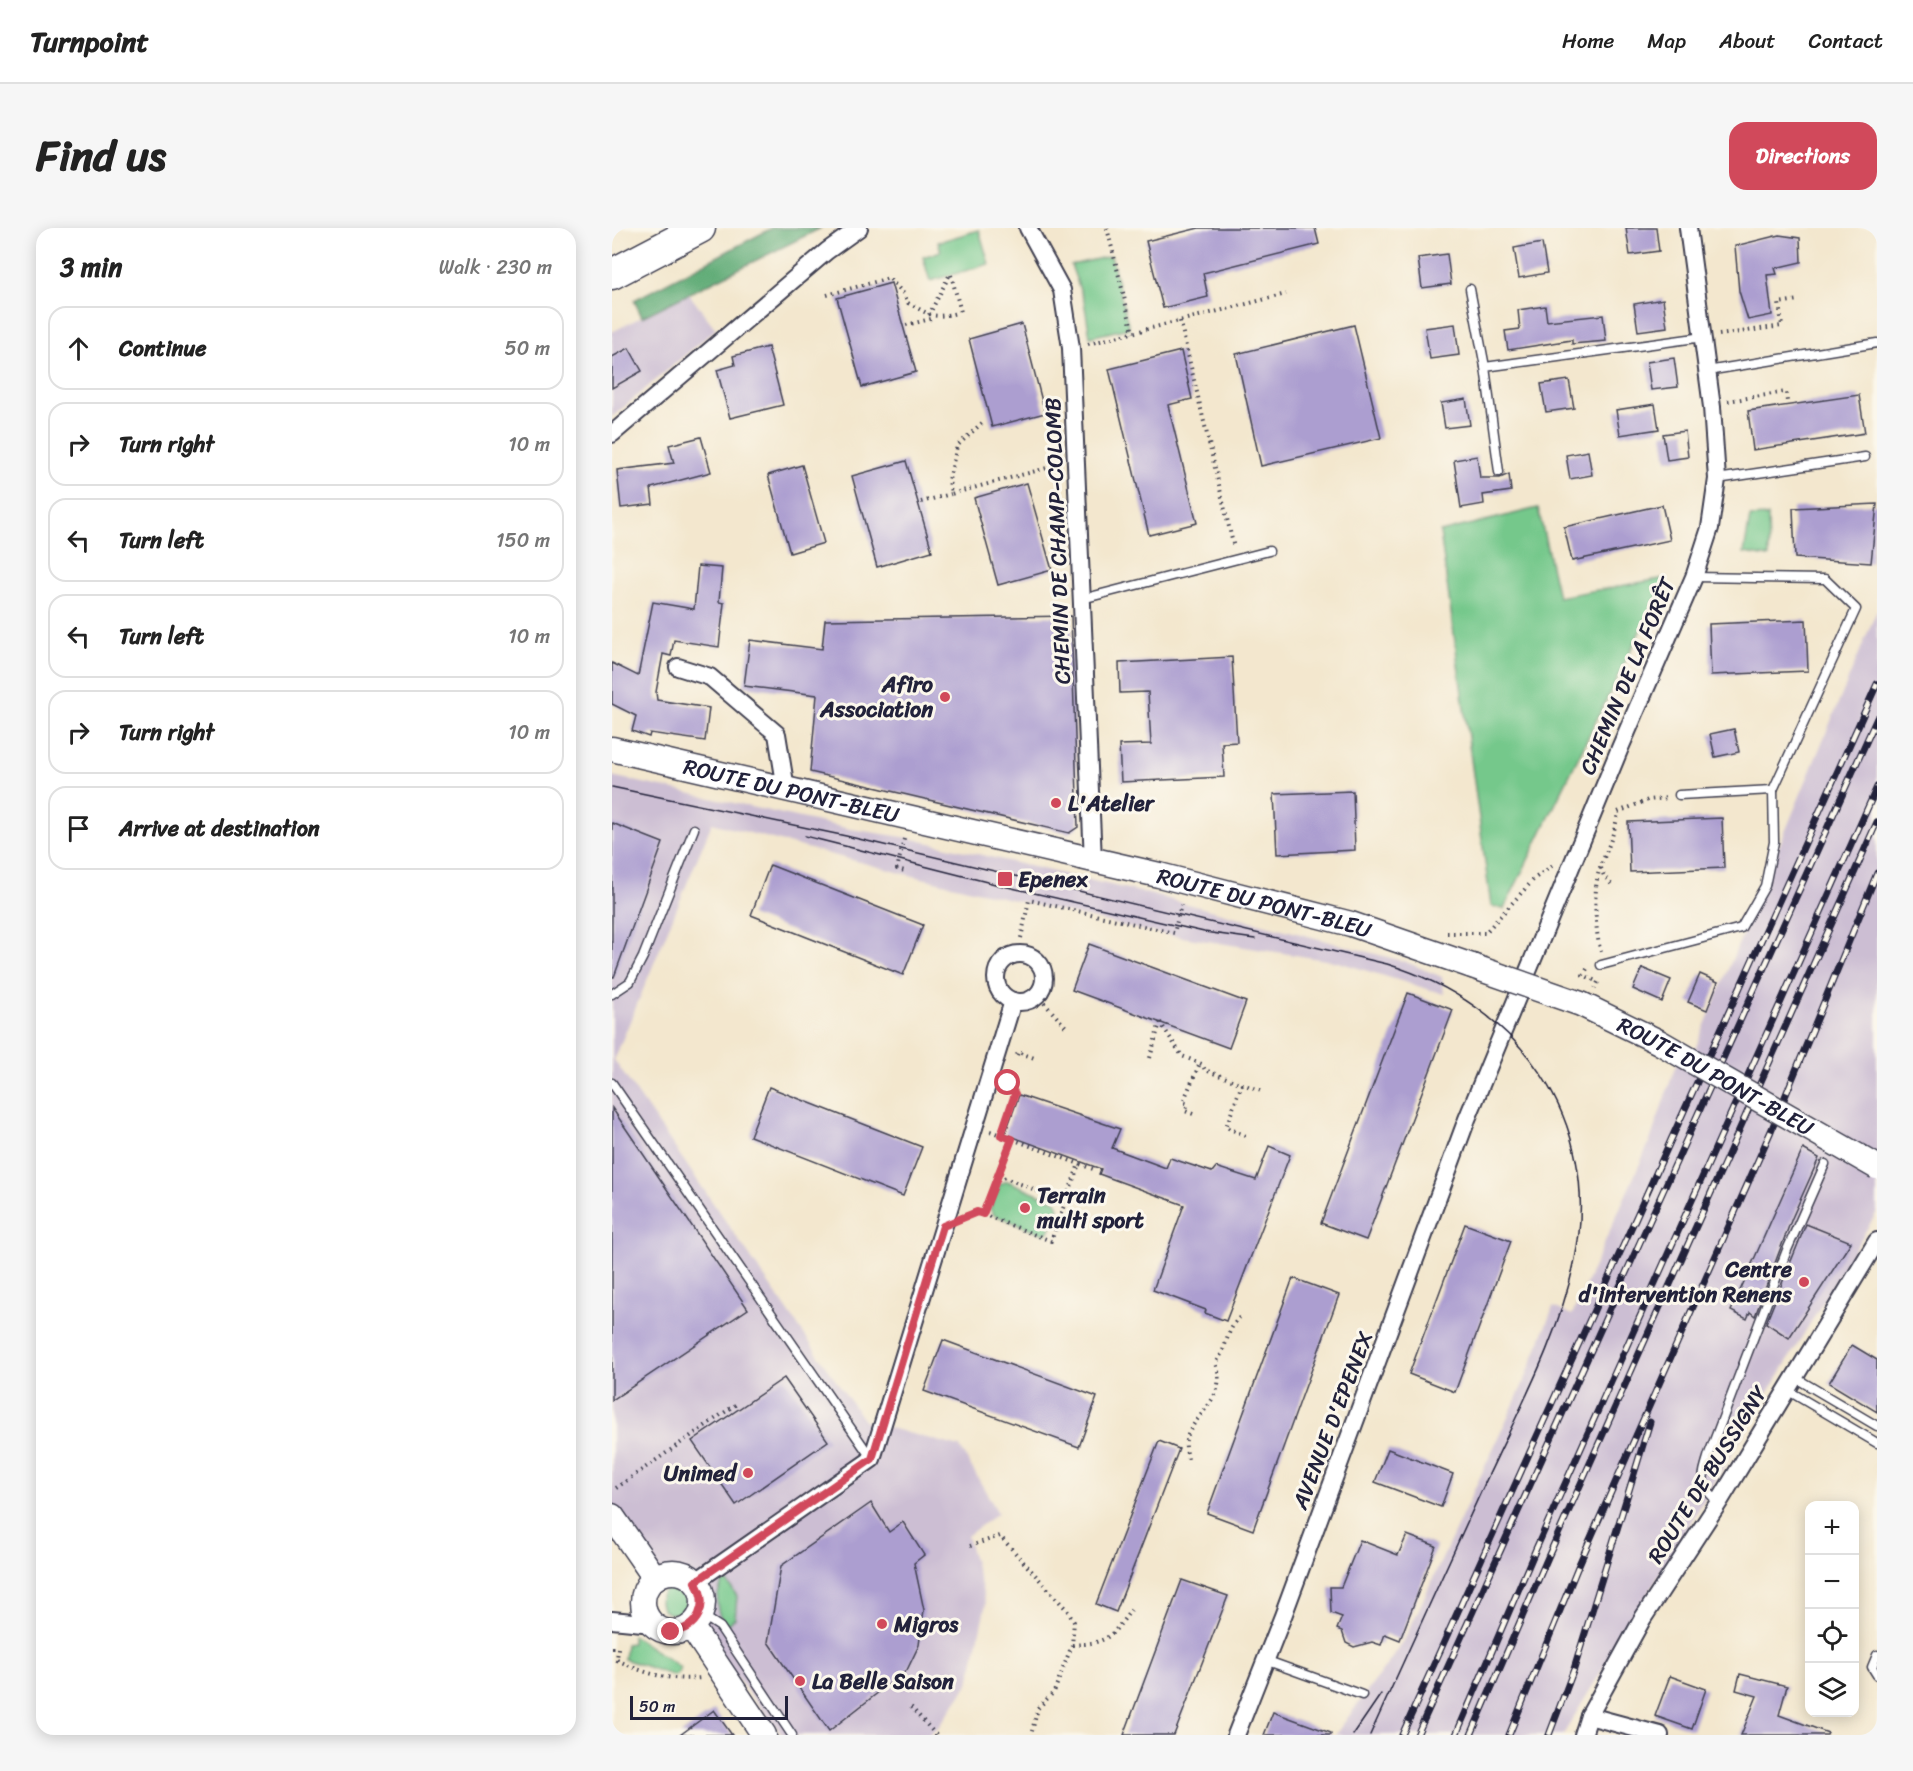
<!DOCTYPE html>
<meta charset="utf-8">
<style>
body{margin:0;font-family:Sriracha,sans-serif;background:#f6f6f6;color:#222}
.controls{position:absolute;right:18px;bottom:18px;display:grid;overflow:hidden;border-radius:12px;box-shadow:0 3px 15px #0003}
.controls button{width:54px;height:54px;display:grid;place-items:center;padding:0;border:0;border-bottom:2px solid #e0e0e0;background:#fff;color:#222;font:30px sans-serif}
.scale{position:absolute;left:18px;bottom:15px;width:158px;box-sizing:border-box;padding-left:6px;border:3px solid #22223b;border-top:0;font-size:16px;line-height:21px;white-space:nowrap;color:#22223b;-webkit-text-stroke:4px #fbf7ec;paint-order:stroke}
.stop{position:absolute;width:18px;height:18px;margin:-14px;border:4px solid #d1495b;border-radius:50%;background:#fff}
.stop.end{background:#d1495b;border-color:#fff;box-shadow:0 2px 6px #0008}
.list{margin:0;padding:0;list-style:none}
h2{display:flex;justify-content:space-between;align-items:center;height:78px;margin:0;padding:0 24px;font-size:26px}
h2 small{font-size:20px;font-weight:400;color:#767676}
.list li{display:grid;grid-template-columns:39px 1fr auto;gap:18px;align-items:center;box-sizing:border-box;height:84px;margin:0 12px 12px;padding:0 12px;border:2px solid #e0e0e0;border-radius:18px}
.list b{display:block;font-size:22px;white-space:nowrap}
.list em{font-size:20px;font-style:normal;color:#767676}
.icon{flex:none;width:33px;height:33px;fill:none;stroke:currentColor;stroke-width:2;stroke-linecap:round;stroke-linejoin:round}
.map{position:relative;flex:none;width:1265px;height:1507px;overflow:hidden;border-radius:18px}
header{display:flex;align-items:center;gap:36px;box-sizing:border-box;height:84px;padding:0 30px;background:#fff;border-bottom:2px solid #e0e0e0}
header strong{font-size:28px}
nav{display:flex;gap:33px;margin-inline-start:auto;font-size:21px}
.intro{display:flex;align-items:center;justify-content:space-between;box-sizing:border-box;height:144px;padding:0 36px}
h1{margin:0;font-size:42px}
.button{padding:15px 27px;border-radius:18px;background:#d1495b;color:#fff;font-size:21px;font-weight:700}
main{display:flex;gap:36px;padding:0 36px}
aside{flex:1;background:#fff;border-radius:18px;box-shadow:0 3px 15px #0003}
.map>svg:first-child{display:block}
.industrial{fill:#ccbed3}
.green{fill:#75c88b;stroke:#4c7563;stroke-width:1.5}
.forest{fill:#60ac77;stroke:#416759;stroke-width:1.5}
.building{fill:#ac9ed0}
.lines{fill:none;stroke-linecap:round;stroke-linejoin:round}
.lane-casing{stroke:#414051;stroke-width:11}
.street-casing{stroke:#414051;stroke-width:20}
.secondary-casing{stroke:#414051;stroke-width:27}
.highway-casing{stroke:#414051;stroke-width:33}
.path{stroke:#414051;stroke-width:4;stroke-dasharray:1.5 4.5;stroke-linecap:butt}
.lane{stroke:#fff;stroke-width:8}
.street{stroke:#fff;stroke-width:16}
.secondary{stroke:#fff;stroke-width:24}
.highway{stroke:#fff;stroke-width:30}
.tram{stroke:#22223b;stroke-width:1.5}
.rail-casing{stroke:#22223b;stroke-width:7}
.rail{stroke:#fbf7ec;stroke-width:4.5;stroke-dasharray:14;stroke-linecap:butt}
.secondary-bridge-casing{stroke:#414051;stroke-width:27;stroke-linecap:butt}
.secondary-bridge{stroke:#fff;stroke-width:24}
.route{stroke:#d1495b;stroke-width:8}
.poi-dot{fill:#d1495b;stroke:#fbf7ec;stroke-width:2}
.labels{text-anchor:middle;stroke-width:6;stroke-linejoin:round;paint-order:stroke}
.street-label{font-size:22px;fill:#22223b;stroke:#fbf7ec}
.poi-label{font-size:22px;font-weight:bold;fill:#22223b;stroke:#fbf7ec;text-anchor:start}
</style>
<header>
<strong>Turnpoint</strong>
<nav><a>Home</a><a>Map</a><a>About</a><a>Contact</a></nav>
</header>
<div class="intro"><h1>Find us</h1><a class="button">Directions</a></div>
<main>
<aside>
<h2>3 min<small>Walk · 230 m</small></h2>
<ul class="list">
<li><svg class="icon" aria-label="ahead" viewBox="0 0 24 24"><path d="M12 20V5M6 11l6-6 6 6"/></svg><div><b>Continue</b></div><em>50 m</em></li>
<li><svg class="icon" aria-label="right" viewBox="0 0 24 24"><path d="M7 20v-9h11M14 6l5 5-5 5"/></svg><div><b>Turn right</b></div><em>10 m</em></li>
<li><svg class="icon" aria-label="left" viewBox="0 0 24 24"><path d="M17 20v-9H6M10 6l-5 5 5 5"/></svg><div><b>Turn left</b></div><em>150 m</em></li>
<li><svg class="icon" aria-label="left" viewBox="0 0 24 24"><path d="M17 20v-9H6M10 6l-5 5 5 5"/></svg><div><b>Turn left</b></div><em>10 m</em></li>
<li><svg class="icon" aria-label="right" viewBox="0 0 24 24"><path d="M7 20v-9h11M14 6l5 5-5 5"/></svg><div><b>Turn right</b></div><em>10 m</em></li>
<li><svg class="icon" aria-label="arrive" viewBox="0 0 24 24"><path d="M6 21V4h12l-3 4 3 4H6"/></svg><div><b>Arrive at destination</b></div></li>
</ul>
</aside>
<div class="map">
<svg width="1265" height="1507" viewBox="0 0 1265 1507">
<rect width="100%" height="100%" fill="#fbf7ec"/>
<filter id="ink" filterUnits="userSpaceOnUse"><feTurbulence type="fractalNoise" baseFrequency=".0167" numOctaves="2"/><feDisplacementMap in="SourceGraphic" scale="12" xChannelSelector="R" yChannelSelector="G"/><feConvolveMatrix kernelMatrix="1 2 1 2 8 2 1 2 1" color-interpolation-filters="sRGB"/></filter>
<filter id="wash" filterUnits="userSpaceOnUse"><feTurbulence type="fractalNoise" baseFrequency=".008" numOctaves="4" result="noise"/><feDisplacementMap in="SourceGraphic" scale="24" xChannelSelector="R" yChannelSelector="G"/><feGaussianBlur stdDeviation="1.35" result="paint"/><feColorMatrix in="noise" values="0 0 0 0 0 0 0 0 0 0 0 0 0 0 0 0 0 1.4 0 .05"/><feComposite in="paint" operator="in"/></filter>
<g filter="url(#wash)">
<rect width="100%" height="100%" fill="#f3e7ce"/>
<!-- industrial -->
<g class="industrial">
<path d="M76,65l28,36 -104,88v-85z"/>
<path d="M1265,382v602l-314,523h-228l68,-92 122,-263 28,-73 19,8 78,-174 33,-97 12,5z"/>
<path d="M0,548l238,53 59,9 244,57 253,67 36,15 2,17 -106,-32 -193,-31 -240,-57 -193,-51 -98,237 250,361 96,26 38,66 -31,23 19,67 -17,80 -32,46 -9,6h-145l-128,-157 -43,-62z"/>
</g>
<!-- green -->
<g class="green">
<path d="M367,2l10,34 -59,17 -7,-24 18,-6 -3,-9z"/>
<path d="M499,28l18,72 -39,9 -6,-36 -13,-36z"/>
<path d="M926,280l20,89 108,-19 -162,331 -13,-3 -51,-374z"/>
<path d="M1156,288l1,41 -25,-4 6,-36z"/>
<path d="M395,953l49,20 3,6 -10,25 -5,2 -50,-19 -4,-6 10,-25z"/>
<path d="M113,1351l12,17 -2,22 -9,7c-12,-13 -11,-32 -1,-46z"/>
<circle cx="61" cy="1373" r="13"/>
<path d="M20,1407l45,30 3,3 -2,6 -4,2 -50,-17 2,-15 6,-1z"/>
</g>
<!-- forest -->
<path class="forest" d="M160,0h49l-179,89 -8,-17z"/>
<g id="blocks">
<!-- building -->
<g class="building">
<path d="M587,0h116l4,16 -116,29 5,24 -45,11 -17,-67z"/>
<path d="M1014,0h30l3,23 -29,4z"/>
<path d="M1167,7l21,3 1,24 -26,6 2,6 -10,1 5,40 -24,5 -9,-29 -4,-45z"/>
<path d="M930,15l5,30 -28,5 -5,-30z"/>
<path d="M835,26l4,30 -29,4 -4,-30z"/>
<path d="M279,55l25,89 -54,15 -25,-89z"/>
<path d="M1051,71l4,28 -29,4 -4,-27z"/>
<path d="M933,78l2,15 56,-6 3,26 -34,3v-4l-64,10 -3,-19 15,-2 -2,-19z"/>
<path d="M410,96l23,89 -53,14 -23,-88z"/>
<path d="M843,96l4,31 -29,4 -5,-31z"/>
<path d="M742,97l27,113 -120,28 -25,-112z"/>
<path d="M156,119l15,58 -53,13 -13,-48 18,-5 -2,-9z"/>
<path d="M17,120l13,23 -30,17v-31z"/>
<path d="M569,123l11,48 -24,6 29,118 -48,12 -40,-166z"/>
<path d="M1062,130l4,29 -27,3 -4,-28z"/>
<path d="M957,152l5,28 -28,4 -5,-28z"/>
<path d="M1247,167l6,38 -112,17 -5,-39z"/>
<path d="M854,171l4,26 -25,3 -4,-25z"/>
<path d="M1043,176l4,25 -39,6 -4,-25z"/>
<path d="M1073,203l3,26 -21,3 -4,-26z"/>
<path d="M89,209l10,35 -60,16 2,16 -32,4 -4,-38 57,-7 -5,-18z"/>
<path d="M976,223l4,24 -22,4 -4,-24z"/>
<path d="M865,228l3,22h20l9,-4 2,17 -28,4 1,9 -23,4 -7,-48z"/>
<path d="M294,233l26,90 -55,16 -25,-91z"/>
<path d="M190,237l22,78 -34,10 -22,-78z"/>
<path d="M415,255l25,87 -54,15 -24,-87z"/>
<path d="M1265,276l-6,59 -76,-5 -2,-50z"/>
<path d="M1050,277l8,35 -98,21 -8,-34z"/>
<path d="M86,338l24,2 -3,34 5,1 -5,44 -45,-7 -3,16 -8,-2 -7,38 1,8 52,8 -4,33 -55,-8 -1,4 -17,-6 4,-15 -24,-12v-41l26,13 15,-74 41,7z"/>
<path d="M459,388l7,211 -9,6 -259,-61 7,-77 -73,-9 6,-46 72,9 3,-29z"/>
<path d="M1194,392l2,51 -97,4 -2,-51z"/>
<path d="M620,429l5,85 -15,1 2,34 -103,5 -2,-37 32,-1 -3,-52 -28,1 -1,-30z"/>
<path d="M1122,501l5,23 -24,5 -5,-23z"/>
<path d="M741,563l2,59 -78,4 -3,-60z"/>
<path d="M1110,590l2,50 -94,4 -2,-50z"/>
<path d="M0,595l51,20 -49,134h-2z"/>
<path d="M158,637l153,60 -20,50 -152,-60z"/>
<path d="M477,716l157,58 -17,46 -157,-58z"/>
<path d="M1030,740l29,12 -9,22 -29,-13z"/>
<path d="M1088,746l18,8 -11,28 -19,-8z"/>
<path d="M796,765l45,17 -87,230 -45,-17z"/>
<path d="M157,859l153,60 -19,49 -153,-60z"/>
<path d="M407,867l101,34 -8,19 54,20 4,-10 42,14 4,-5 40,13 13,-34 21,9 -64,166 -21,-8 1,-3 -53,-20 31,-85 -85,-31 2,-5 -96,-35z"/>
<path d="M0,880l136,201 -136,91z"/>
<path d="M1191,921l16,9 -27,60 -37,98 -5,-4 -3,7 -16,-8z"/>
<path d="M853,996l46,17 -56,151 -46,-18z"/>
<path d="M1194,996l45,18 -62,96 -23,-15z"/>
<path d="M681,1050l46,17 -86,235 -46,-17z"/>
<path d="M331,1112l154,57 -18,50 -155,-56z"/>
<path d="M1240,1117l25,15v52l-48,-29z"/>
<path d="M172,1150l44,63 -92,64 -44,-64z"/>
<path d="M547,1213l20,8 -63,163 -20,-8z"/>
<path d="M776,1221l65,25 -12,33 -66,-25z"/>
<path d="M259,1275l18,29 14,-10 21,33 -10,8 10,47 -5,35 -12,25 -78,61 -61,-89 13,-76z"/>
<path d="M795,1307l29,11 -36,94 -15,-6 -4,11 -9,-3 -18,5 -8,-4 -4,-12 -5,-2 5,-12 -11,-4 -1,-26h11l19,-47 38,15z"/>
<path d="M570,1352l46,16 -54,139h-50z"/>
<path d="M1128,1446l47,12 -8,29 49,18 -1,2h-86l16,-39 -21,-6z"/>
<path d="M1058,1448l36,13 -14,40 -37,-13z"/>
<path d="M102,1482l18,25h-52z"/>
<path d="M661,1484l58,21v2h-67z"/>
</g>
</g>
</g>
<g filter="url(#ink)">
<use href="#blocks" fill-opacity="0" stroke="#414051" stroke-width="1.5"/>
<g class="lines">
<defs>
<g id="lane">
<path d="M858,61l15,78"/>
<path d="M1095,143l170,-28"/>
<path d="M887,244l-14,-105 218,-30"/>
<path d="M1105,251l148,-22"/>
<path d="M470,371l187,-48"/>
<path d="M1067,567l94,-5"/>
<path d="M989,737l140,-37 24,-42 9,-44 -1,-52 83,-181 -31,-30 -131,-2"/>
<path d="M0,766l18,-12 13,-25 51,-128"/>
<path d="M0,855l260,376"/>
<path d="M1182,1149l83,49"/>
<path d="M1175,1162l90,53"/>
<path d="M1107,1274c-21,-16 -17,-25 -10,-48l78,-204 38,-86"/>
<path d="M88,1386l20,13 72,108"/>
<path d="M1265,1427l-5,12 5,8"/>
<path d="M653,1432l97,35"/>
</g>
<g id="street">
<path d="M416,0l34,62 9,58 22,513"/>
<path d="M0,206l215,-183 32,-23"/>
<path d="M66,439l32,10 67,57 9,55"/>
<circle cx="408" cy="750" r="24"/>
<path d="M83,1354l177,-123 141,-458"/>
<path d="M0,1392l41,4"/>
<path d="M977,1488l71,19"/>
<path d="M624,1507l47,-119 184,-497 153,-371 74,-171 16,-49 7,-49 -5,-72 -24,-179"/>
<path d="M971,1507l6,-19 54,-98 76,-116 158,-261"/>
</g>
<g id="secondary">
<path id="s1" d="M0,521l547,126 192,49 121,42"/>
<path d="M0,1288l43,62"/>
<circle cx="61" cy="1374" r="30"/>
<path d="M79,1398l73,109"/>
</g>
<path id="highway" d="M0,46l88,-46"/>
</defs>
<!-- lane casing -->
<use href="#lane" class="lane-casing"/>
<!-- street casing -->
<use href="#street" class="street-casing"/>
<!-- secondary casing -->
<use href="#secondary" class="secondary-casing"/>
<!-- highway casing -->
<use href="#highway" class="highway-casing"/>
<!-- path -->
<g class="path">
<path d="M495,0l26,105"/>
<path d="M339,47l10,37"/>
<path d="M215,67l62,-17 15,16 4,9c23,12 23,16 49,10"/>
<path d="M317,87l20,-39"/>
<path d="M568,93l54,227"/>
<path d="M294,97l29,-7"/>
<path d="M1107,107l63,-9 -3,-23 19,-3"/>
<path d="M476,116l198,-50"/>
<path d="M1116,173l58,-9 1,10"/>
<path d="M370,195l-25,23 -8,34 2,14 107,-29"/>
<path d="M309,274l30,-8"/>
<path d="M292,611l-7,30 8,2"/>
<path d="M989,640l3,8 7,8"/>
<path d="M835,705h38l50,-55 17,-12"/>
<path d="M409,710l8,-38 145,33 7,-28"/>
<path d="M989,724c-6,-19 -8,-62 -2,-81 7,-20 16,-37 19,-59l30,-12 20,-2"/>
<path d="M975,741l-4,6 15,7 -3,6"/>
<path d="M432,775l23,25"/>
<path d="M548,794l22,34 20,8 3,6 56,21"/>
<path d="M405,827l1,-3 19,7"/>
<path d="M538,830l10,-36"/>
<path d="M630,856l-16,43 20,9"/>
<path d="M581,886l-8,-3 3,-7 -5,-2 17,-39"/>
<path d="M378,903l103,38"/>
<path d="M389,907l14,-41 -7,-12"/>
<path d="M386,947l67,27"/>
<path d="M371,986l29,-75"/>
<path d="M354,988l11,-4 74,29 28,-77"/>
<path d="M576,1231c-1,-5 -3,-14 -2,-19 9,-29 42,-40 30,-77 14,-21 8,-31 26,-48"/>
<path d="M4,1260l122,-85"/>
<path d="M358,1318l30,-10 67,74 7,12 -2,23 -18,47 -16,16 -7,27"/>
<path d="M460,1417c36,-2 38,-7 59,-35"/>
<path d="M0,1420h6l-1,12c29,14 52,21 84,18"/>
<path d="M299,1479l25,28"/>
</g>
<!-- lane -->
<use href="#lane" class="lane"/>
<!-- street -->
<use href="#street" class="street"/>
<!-- secondary -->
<use href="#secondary" class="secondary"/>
<!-- highway -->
<use href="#highway" class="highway"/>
<!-- tram -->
<g class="tram">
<path d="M0,559l234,49 541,128c132,40 216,156 188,295 -16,79 -57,152 -90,224 -38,84 -77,168 -115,252"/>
<path d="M193,608l194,49 205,47 51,7"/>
<path d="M741,1507l28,-41"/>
</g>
<defs>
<g id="rail">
<path d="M790,1507l475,-1051"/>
<path d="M805,1507l460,-1017"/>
<path d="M844,1507l79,-184 342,-764"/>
<path d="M859,1507l77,-178 329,-735"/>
<path d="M897,1507l68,-166 194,-438 106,-258"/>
<path d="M937,1507l25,-66 76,-247"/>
</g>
</defs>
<!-- rail casing -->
<use href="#rail" class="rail-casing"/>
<!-- rail -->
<use href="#rail" class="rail"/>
<defs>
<g id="secondary-bridge">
<path id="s2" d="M860,738l109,38 78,38 218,125"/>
</g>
</defs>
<!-- secondary-bridge casing -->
<use href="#secondary-bridge" class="secondary-bridge-casing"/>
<!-- secondary-bridge -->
<use href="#secondary-bridge" class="secondary-bridge"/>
</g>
</g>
<g class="lines" filter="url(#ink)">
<!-- route -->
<path class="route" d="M59,1404c27,-3 39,-27 24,-50l177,-123 71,-233 34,-14 6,2 29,-75 -11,-4 14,-41 -7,-11"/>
</g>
<!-- markers -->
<g class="poi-dot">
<circle cx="333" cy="469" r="6"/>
<circle cx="444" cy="575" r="6"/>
<rect x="385" y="643" width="16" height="16" rx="3"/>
<circle cx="413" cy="980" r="6"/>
<circle cx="1192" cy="1054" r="6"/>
<circle cx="136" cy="1245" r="6"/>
<circle cx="270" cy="1396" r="6"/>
<circle cx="188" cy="1453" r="6"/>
</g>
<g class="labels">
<!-- street labels -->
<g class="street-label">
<text transform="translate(445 313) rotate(-92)" y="8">CHEMIN DE CHAMP-COLOMB</text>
<text transform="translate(1015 448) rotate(-67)" y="8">CHEMIN DE LA FORÊT</text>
<text dy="8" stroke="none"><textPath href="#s1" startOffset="184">ROUTE DU PONT-BLEU</textPath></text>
<text dy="8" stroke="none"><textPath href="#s1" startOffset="670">ROUTE DU PONT-BLEU</textPath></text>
<text dy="8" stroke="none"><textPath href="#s2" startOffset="268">ROUTE DU PONT-BLEU</textPath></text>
<text transform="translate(720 1192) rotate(-69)" y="8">AVENUE D'EPENEX</text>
<text transform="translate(1095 1246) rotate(-58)" y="8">ROUTE DE BUSSIGNY</text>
</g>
<!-- poi labels -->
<g class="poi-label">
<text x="321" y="464" text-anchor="end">Afiro<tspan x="321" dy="25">Association</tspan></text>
<text x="456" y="583">L'Atelier</text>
<text x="406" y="659">Epenex</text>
<text x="425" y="975">Terrain<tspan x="425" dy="25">multi sport</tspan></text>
<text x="1180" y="1049" text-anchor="end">Centre<tspan x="1180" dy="25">d'intervention Renens</tspan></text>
<text x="124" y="1253" text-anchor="end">Unimed</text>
<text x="282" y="1404">Migros</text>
<text x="200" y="1461">La Belle Saison</text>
</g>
</g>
</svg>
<div class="controls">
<button>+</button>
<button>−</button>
<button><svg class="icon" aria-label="locate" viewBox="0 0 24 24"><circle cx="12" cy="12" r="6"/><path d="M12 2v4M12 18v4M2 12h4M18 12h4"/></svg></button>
<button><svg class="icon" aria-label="layers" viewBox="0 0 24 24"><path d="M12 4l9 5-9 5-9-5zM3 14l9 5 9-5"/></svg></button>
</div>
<div class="scale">50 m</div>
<div class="stop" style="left:396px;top:855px"></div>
<div class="stop end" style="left:59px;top:1404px"></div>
</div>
</main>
